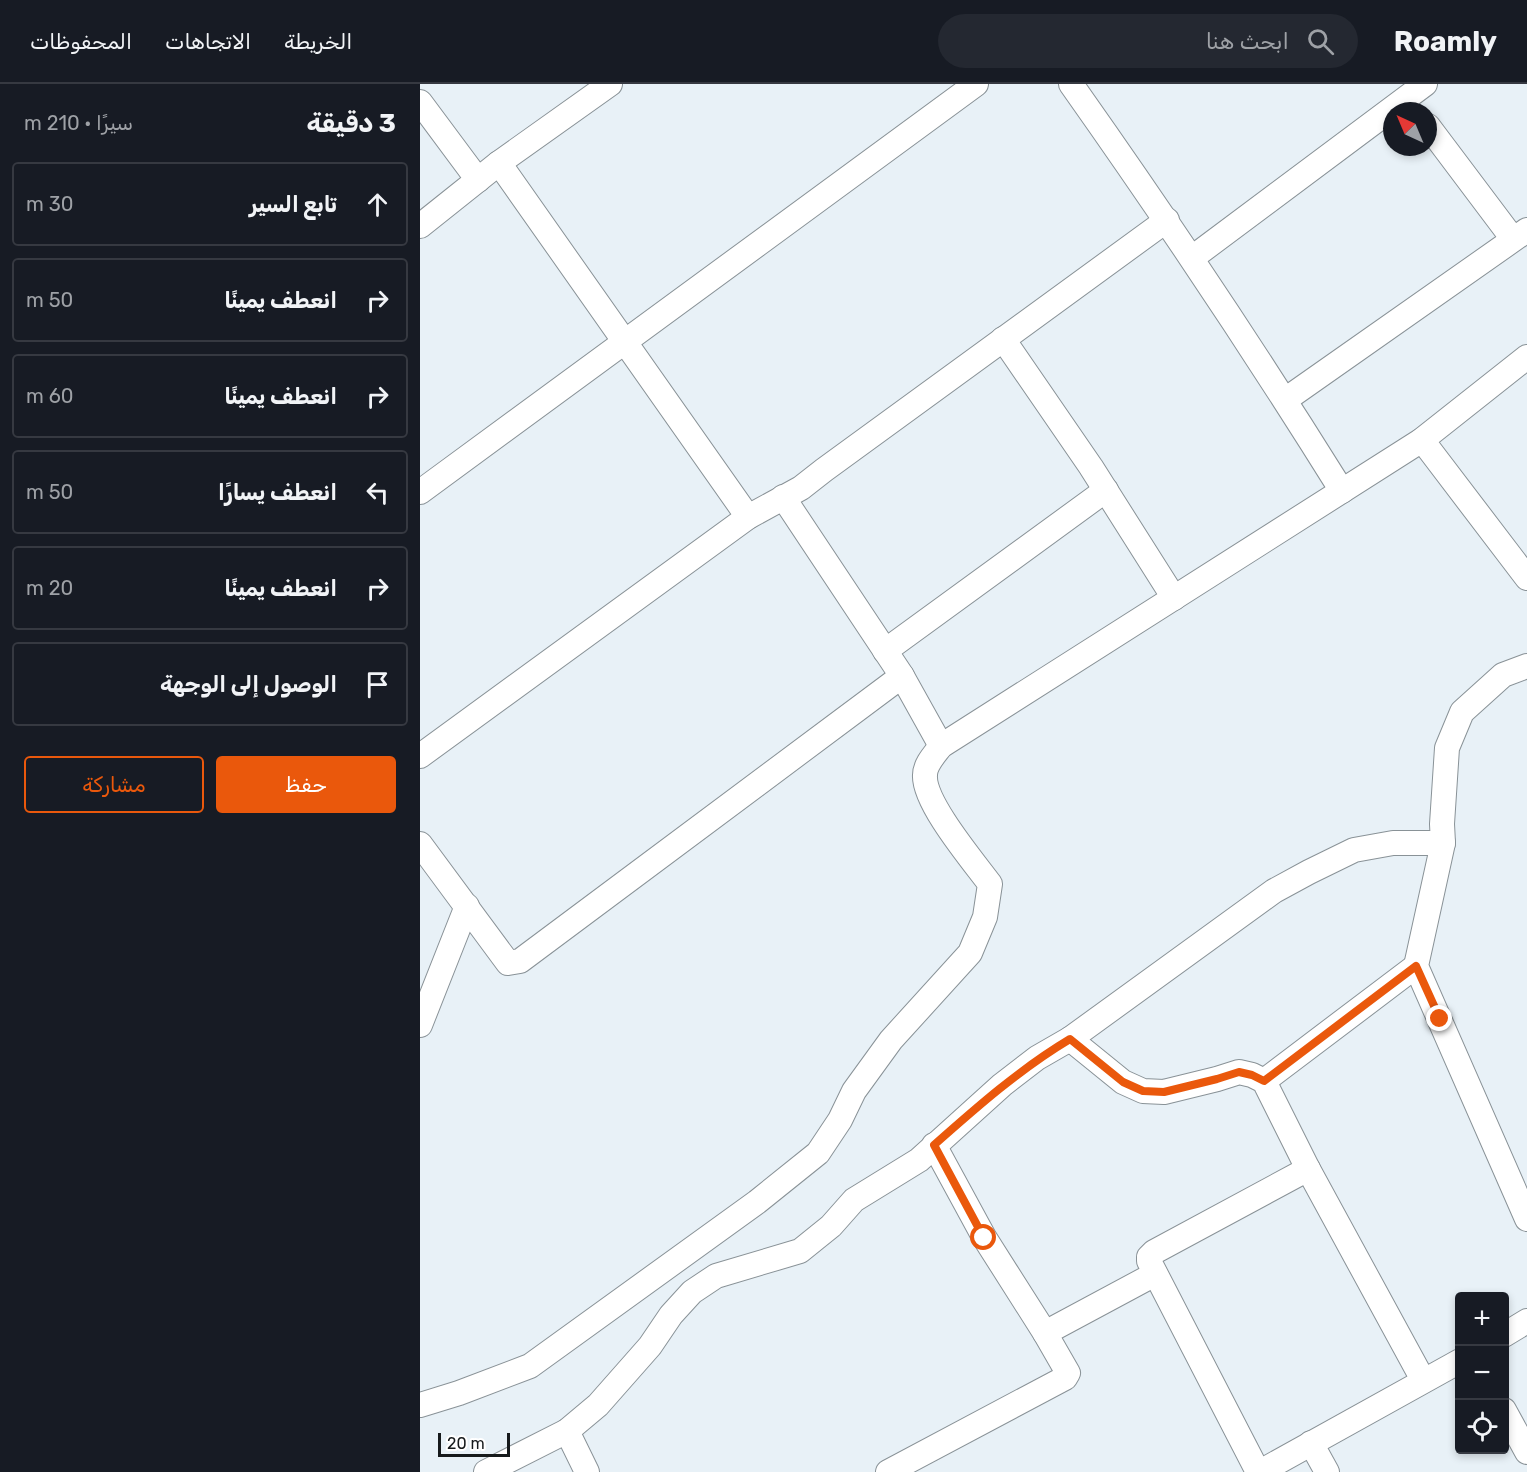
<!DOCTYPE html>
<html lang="ar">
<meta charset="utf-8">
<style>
body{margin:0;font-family:Rubik,Vazirmatn,sans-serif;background:#242831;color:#f1f3f6;direction:rtl}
.controls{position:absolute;right:18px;bottom:18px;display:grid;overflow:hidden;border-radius:6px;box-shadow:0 3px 9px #0003}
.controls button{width:54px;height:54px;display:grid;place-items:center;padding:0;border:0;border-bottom:2px solid #363941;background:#171b24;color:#f1f3f6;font:30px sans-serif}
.compass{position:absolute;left:963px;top:18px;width:54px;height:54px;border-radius:50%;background:#171b24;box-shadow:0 3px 9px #0003;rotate:316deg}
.scale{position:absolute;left:18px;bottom:15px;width:72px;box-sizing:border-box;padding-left:6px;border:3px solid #161a1c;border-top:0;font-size:16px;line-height:21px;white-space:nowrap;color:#161a1c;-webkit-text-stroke:4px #fff;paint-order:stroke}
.stop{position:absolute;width:18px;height:18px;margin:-14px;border:4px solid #ea580c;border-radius:50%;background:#fff}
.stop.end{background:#ea580c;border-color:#fff;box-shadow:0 2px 6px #0008}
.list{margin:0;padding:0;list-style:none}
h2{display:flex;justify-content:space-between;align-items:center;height:78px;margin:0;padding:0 24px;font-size:26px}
h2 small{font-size:20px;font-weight:400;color:#9ea1a6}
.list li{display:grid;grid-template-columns:39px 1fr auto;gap:18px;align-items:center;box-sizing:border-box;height:84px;margin:0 12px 12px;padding:0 12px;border:2px solid #363941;border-radius:6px}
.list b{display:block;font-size:22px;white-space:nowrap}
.list em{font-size:20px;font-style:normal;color:#9ea1a6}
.actions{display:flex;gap:12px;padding:18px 24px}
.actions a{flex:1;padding:14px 0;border:2px solid #ea580c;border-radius:6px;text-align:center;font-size:21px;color:#ea580c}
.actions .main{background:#ea580c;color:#fff}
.icon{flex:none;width:33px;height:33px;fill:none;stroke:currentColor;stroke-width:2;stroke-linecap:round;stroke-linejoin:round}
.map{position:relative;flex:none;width:1107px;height:1388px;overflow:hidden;direction:ltr}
header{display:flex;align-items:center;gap:36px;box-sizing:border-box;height:84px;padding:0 30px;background:#171b24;border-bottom:2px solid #363941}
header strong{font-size:28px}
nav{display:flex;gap:33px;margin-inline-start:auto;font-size:21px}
.search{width:420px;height:54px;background:#242831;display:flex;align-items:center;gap:15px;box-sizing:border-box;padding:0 21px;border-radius:33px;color:#9ea1a6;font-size:22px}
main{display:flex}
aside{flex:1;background:#171b24}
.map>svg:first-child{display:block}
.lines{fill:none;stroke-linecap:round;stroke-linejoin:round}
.street-casing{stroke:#899297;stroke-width:26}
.street{stroke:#fff;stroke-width:24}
.route{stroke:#ea580c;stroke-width:8}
</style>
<header>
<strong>Roamly</strong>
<div class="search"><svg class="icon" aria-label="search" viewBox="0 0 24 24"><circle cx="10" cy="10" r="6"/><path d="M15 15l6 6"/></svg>ابحث هنا</div>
<nav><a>الخريطة</a><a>الاتجاهات</a><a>المحفوظات</a></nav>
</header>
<main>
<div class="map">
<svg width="1107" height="1388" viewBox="0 0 1107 1388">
<rect width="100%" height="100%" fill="#e8f1f7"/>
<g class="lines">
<defs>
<g id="street">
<path d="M651,0c94,133 185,269 271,407"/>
<path d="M0,18l58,78"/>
<path d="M1008,42l85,113"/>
<path d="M79,79l249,354"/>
<path d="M0,142l79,-63 111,-79"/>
<path d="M772,174l233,-174"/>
<path d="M583,255l88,128 83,131"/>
<path d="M865,316l242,-170"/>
<path d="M1002,356l105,138"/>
<path d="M0,408l556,-408"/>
<path d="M363,413l119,179 39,70"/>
<path d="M465,567l221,-161"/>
<path d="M1107,582l-24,9 -41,37 -15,36 -5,76 1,19 -27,123 111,253"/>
<path d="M0,672l328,-239 53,-29 23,-18 343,-250"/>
<path d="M0,760l88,119 12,-2 382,-285"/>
<path d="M0,941l47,-119"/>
<path d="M650,955l53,43 20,9 21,1 53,-13 22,-7 13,3 12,6 44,88 115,211"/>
<path d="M844,997l152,-115"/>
<path d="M625,1249l110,-59"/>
<path d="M1084,1251l23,-14"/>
<path d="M0,1321l39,-12 71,-27 227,-164 61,-49 22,-33 14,-29 37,-51 79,-87 15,-36 5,-33c-17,-23 -67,-82 -65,-109 0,-11 10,-21 16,-29l481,-306 105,-83"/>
<path d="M1084,1326l23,42"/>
<path d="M147,1347l20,41"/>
<path d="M891,1359l16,29"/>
<path d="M66,1388l81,-41 31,-26 52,-59 21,-31 21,-23 24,-16 84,-25 31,-25 23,-26 65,-40 83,-75 35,-27 33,-19 204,-148 35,-19 45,-22 39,-7h50"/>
<path d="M468,1388l177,-94 3,-5 -23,-40 -61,-96 -50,-92"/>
<path d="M838,1388l-109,-211v-4l5,-5 154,-83"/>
<path d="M840,1388l200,-111"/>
</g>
</defs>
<!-- street casing -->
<use href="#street" class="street-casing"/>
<!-- street -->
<use href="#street" class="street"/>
</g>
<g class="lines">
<!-- route -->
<path class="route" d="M564,1154l-50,-93c44,-39 86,-76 136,-106l53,43 20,9 21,1 53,-13 22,-7 13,3 12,6 152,-115 24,53"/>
</g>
</svg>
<div class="controls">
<button>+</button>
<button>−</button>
<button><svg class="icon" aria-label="locate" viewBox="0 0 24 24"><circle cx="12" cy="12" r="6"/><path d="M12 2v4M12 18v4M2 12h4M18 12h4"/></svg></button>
</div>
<svg class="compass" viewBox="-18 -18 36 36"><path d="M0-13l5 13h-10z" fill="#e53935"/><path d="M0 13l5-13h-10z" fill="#9ea1a6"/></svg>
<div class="scale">20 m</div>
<div class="stop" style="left:564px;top:1154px"></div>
<div class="stop end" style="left:1020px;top:935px"></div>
</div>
<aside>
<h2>3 دقيقة<small>سيرًا · 210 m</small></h2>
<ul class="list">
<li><svg class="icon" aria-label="ahead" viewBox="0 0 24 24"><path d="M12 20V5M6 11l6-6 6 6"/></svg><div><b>تابع السير</b></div><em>30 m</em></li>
<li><svg class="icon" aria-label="right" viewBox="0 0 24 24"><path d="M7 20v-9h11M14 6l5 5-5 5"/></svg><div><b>انعطف يمينًا</b></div><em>50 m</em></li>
<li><svg class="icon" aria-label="right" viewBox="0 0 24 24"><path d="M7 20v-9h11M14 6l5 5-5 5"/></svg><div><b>انعطف يمينًا</b></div><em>60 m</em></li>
<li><svg class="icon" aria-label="left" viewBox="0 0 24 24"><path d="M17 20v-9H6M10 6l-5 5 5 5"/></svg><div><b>انعطف يسارًا</b></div><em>50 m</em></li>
<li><svg class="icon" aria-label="right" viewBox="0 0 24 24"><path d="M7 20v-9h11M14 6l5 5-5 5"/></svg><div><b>انعطف يمينًا</b></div><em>20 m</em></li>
<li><svg class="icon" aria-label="arrive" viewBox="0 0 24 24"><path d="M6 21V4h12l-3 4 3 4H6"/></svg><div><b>الوصول إلى الوجهة</b></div></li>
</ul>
<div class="actions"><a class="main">حفظ</a><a>مشاركة</a></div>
</aside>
</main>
